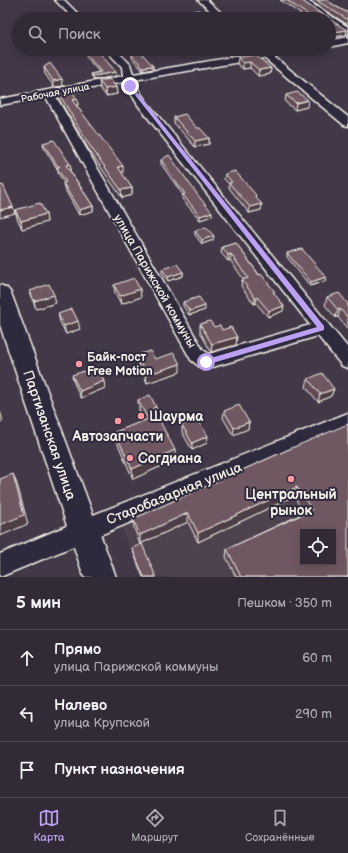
<!DOCTYPE html>
<html lang="ru">
<meta charset="utf-8">
<style>
body{margin:0;font-family:"Balsamiq Sans",sans-serif;background:#3a323e;color:#f1f3f6}
.controls{position:absolute;right:12px;bottom:12px;display:grid;overflow:hidden;border-radius:0px;box-shadow:0 2px 10px #0003}
.controls button{width:36px;height:36px;display:grid;place-items:center;padding:0;border:0;border-bottom:1px solid #4d4651;background:#322a36;color:#f1f3f6;font:20px sans-serif}
.stop{position:absolute;width:12px;height:12px;margin:-9px;border:3px solid #bca0f2;border-radius:50%;background:#fff}
.stop.end{background:#bca0f2;border-color:#fff;box-shadow:0 1px 4px #0008}
.list{margin:0;padding:0;list-style:none}
h2{display:flex;justify-content:space-between;align-items:center;height:52px;margin:0;padding:0 16px;font-size:17px}
h2 small{font-size:13px;font-weight:400;color:#a8a7ad}
.list li{display:grid;grid-template-columns:26px 1fr auto;gap:12px;align-items:center;box-sizing:border-box;height:56px;padding:0 16px;border-top:1px solid #4d4651}
.list b{display:block;font-size:15px;white-space:nowrap}
.list p{margin:0;font-size:13px;white-space:nowrap;color:#a8a7ad}
.list em{font-size:13px;font-style:normal;color:#a8a7ad}
.icon{flex:none;width:22px;height:22px;fill:none;stroke:currentColor;stroke-width:2;stroke-linecap:round;stroke-linejoin:round}
.map{position:relative;flex:none;width:348px;height:577px;overflow:hidden}
.search{position:absolute;background:#322a36;box-shadow:0 2px 10px #0003;left:12px;right:12px;top:12px;height:44px;display:flex;align-items:center;gap:10px;box-sizing:border-box;padding:0 14px;border-radius:22px;color:#a8a7ad;font-size:15px}
.sheet{height:220px;background:#322a36}
nav{display:flex;justify-content:space-around;align-items:center;box-sizing:border-box;height:56px;border-top:1px solid #4d4651;background:#322a36;font-size:11px;color:#a8a7ad}
nav a{display:grid;justify-items:center;gap:2px}
nav .on{color:#bca0f2}
.map>svg:first-child{display:block}
.built{fill:#504250;fill-rule:evenodd}
.lines{fill:none;stroke-linecap:round;stroke-linejoin:round}
.minor-casing{stroke:#f4f1e8;stroke-width:3}
.major-casing{stroke:#f4f1e8;stroke-width:3}
.minor{fill:#2f2a3d;fill-rule:evenodd}
.major{fill:#2f2a3d;fill-rule:evenodd}
.wall{fill:#604c54;stroke:#f4f1e8}
.shaded-wall{fill:#4e3e45;stroke:#f4f1e8}
.building{fill:#705862;stroke:#f4f1e8;fill-rule:evenodd}
.route{fill:#bca0f2}
.poi-dot{fill:#ff9aa2;stroke:#2f2a3d;stroke-width:1.5}
.labels{text-anchor:middle;stroke-width:4;stroke-linejoin:round;paint-order:stroke}
.far-street-label{font-size:10px;fill:#f4f1e8;stroke:#2f2a3d}
.street-label{font-size:12px;fill:#f4f1e8;stroke:#2f2a3d}
.poi-label{font-size:12px;font-weight:bold;fill:#f4f1e8;stroke:#2f2a3d;text-anchor:start}
.near-poi-label{font-size:14px;font-weight:bold;fill:#f4f1e8;stroke:#2f2a3d;text-anchor:start}
.near-street-label{font-size:14px;fill:#f4f1e8;stroke:#2f2a3d}
</style>
<div class="map">
<svg width="348" height="577" viewBox="0 0 348 577">
<rect width="100%" height="100%" fill="#423848"/>
<filter id="ink" filterUnits="userSpaceOnUse"><feTurbulence type="fractalNoise" baseFrequency=".025" numOctaves="2"/><feDisplacementMap in="SourceGraphic" scale="8" xChannelSelector="R" yChannelSelector="G"/><feConvolveMatrix kernelMatrix="1 2 1 2 8 2 1 2 1" color-interpolation-filters="sRGB"/></filter>
<g filter="url(#ink)">
<!-- built -->
<path class="built" d="M348,430v147h-207l-20,-49zM303,532h30v30h-30z"/>
<g class="lines">
<defs>
<g id="minor">
<path d="M55,0h9l19,19h-9z"/>
<path d="M198,0h9l21,19h-9z"/>
<path d="M297,0h9l42,27v7l-19,-12v-3h-5z"/>
<path d="M348,37v6l-19,4v-6z"/>
<path d="M105,49h10l15,15 3,10 125,-21 -2,-2 2,-2h6l3,3 15,-3h22l-5,3 -26,4 75,61v9l-4,-1 -80,-67 -130,22v3l12,18 202,247v20l-6,-2 -24,-30 -112,33 -6,-2 -9,-7 -145,-263 -46,8v-6l123,-23 -1,-9zM124,82l14,23 172,220 -101,29 -6,-4 -148,-255z"/>
<path d="M348,413v18l-348,146v-23l83,-35z"/>
</g>
<path id="major" d="M0,285l7,3 4,5 105,284h-32l-84,-252z"/>
</defs>
<!-- minor casing -->
<use href="#minor" class="minor-casing"/>
<!-- major casing -->
<use href="#major" class="major-casing"/>
<!-- minor -->
<use href="#minor" class="minor"/>
<!-- major -->
<use href="#major" class="major"/>
</g>
<!-- wall -->
<g class="wall">
<path d="M280,0h21l28,19h-21z"/>
<path d="M309,0h17l11,7 11,6v12z"/>
<path d="M186,12l23,7h-19l-4,-3z"/>
<path d="M329,19l17,16 -13,2 -4,-3z"/>
<path d="M79,49h17l20,27 -22,4 -2,-3 -1,-3 8,-2z"/>
<path d="M227,49h20l-1,4 -16,3 -4,-3z"/>
<path d="M132,55l21,11v3l-10,2 -11,-13z"/>
<path d="M238,58l33,10 -1,6 -12,2 -8,-8 -7,1 -6,-5z"/>
<path d="M44,67l19,19 -9,1 -9,-13z"/>
<path d="M99,81l17,6 1,7 -11,2 -6,-8z"/>
<path d="M58,89l19,10 1,6 -1,1 46,67 -1,1 10,14v7l-10,3 -33,-48 -30,-51z"/>
<path d="M286,95l21,12 -12,3 -10,-8z"/>
<path d="M174,117l23,11 12,10v6l-14,3 -21,-24z"/>
<path d="M43,143l28,26h-2l24,37v5l-14,4 -15,-27 -1,-5h1l-6,-10v-3l-14,-22z"/>
<path d="M161,160l51,56 -12,4 -18,-21 1,-4 -22,-31z"/>
<path d="M225,174l31,24 5,12 -12,3 -20,-25v-4l-5,-5z"/>
<path d="M15,210l31,4 1,8 -25,7 -5,-11z"/>
<path d="M195,231l18,9 -11,4 -7,-9z"/>
<path d="M236,243l38,52 9,16 -15,6 -12,-14 -2,1 -13,-18 1,-6h2l-14,-20 -2,1 -7,-8 1,-6z"/>
<path d="M287,253l39,24 -1,4 -15,5 -23,-29z"/>
<path d="M162,269l21,3v4l-15,5 -6,-8z"/>
<path d="M114,285l27,12 -20,7 -6,-11z"/>
<path d="M30,291l26,12 -20,6 -4,-11z"/>
<path d="M327,297l21,7v26l-10,-13h-3l-10,-12z"/>
<path d="M183,302l22,8 -16,5 -6,-9z"/>
<path d="M58,314l22,15 -14,5 -6,-12z"/>
<path d="M200,324l22,6 14,15 -25,7 -11,-20z"/>
<path d="M137,355l18,4 25,13 -33,11 -9,-20z"/>
<path d="M72,375l33,13 -24,10 -7,-15z"/>
<path d="M308,379l26,10 -3,7 -13,6 -12,-15z"/>
<path d="M138,400l19,15 18,45 -42,19 -16,-37 -2,-10 29,-11 -5,-11z"/>
<path d="M224,411l25,11 -1,7 -15,6 -10,-17z"/>
<path d="M182,425l25,18 -15,7 -10,-18z"/>
<path d="M294,447l54,130h-112l-10,-20 1,-8 77,-36 -10,-17 -96,46 -10,-20 -48,22 -6,-16 -1,-9z"/>
<path d="M132,548l24,29h-13l-10,-26z"/>
</g>
<!-- shaded-wall -->
<g class="shaded-wall">
<path d="M347,30l-1,5 -13,2 1,-5z"/>
<path d="M234,49h13l-1,4 -16,3v-6z"/>
<path d="M250,62v6l-7,1v-6z"/>
<path d="M153,66v3l-10,2v-4z"/>
<path d="M271,68l-1,6 -12,2 1,-6z"/>
<path d="M116,72v4l-22,4 -1,-4z"/>
<path d="M62,79l1,7 -9,1 -1,-6z"/>
<path d="M116,87l1,7 -11,2 -1,-7z"/>
<path d="M77,99l1,6 -5,1 -1,-6z"/>
<path d="M308,100l-1,7 -12,3 1,-7z"/>
<path d="M209,138v6l-14,3v-6z"/>
<path d="M70,164l1,5 -4,1 -1,-5z"/>
<path d="M123,166v7l-4,1 -1,-7z"/>
<path d="M132,188v7l-10,3 -1,-8z"/>
<path d="M262,204l-1,6 -12,3 1,-6z"/>
<path d="M93,206v5l-14,4v-5z"/>
<path d="M13,207l2,6 -15,4v-7z"/>
<path d="M212,212v4l-12,4v-4z"/>
<path d="M46,214l1,8 -25,7 -1,-8z"/>
<path d="M214,236l-1,4 -11,4v-4z"/>
<path d="M231,254l-1,6 -2,1v-6z"/>
<path d="M183,272v4l-15,5v-4z"/>
<path d="M326,277l-1,4 -15,5 1,-4z"/>
<path d="M140,289l1,8 -20,7 -1,-8z"/>
<path d="M54,295l2,8 -20,6 -2,-8z"/>
<path d="M257,297l-1,6 -2,1 1,-6z"/>
<path d="M205,306v4l-16,5 1,-4z"/>
<path d="M284,306l-1,5 -15,6 1,-6z"/>
<path d="M340,309l-2,8h-3l3,-7z"/>
<path d="M78,321l2,8 -14,5 -2,-8z"/>
<path d="M237,337l-1,8 -25,7 1,-8z"/>
<path d="M180,364v8l-33,11 -1,-8z"/>
<path d="M104,381l1,7 -24,10 -1,-7z"/>
<path d="M334,389l-3,7 -13,6 2,-8z"/>
<path d="M156,407l1,10 -4,-9z"/>
<path d="M0,411l3,10 -3,1z"/>
<path d="M249,422l-1,7 -15,6 1,-7z"/>
<path d="M208,436l-1,7 -15,7v-7z"/>
<path d="M175,450v10l-42,19 -1,-10z"/>
<path d="M13,474l4,10 11,40 -28,12v-11z"/>
<path d="M297,487l-3,9 -96,46v-9z"/>
<path d="M188,513v9l-48,22v-9z"/>
</g>
<!-- building -->
<g class="building">
<path d="M286,0h15l23,16h4l1,3h-15z"/>
<path d="M316,0h10l11,7 11,6v7z"/>
<path d="M199,10l10,9h-16l-7,-7z"/>
<path d="M329,19l18,11 -13,2 -5,-3z"/>
<path d="M82,49h14l20,23 -23,4 -2,-2 10,-2z"/>
<path d="M138,49l15,17 -10,1 -11,-12z"/>
<path d="M255,55l16,13 -12,2 -9,-8 -7,1 -5,-5z"/>
<path d="M50,63l12,16 -9,2 -9,-14z"/>
<path d="M110,79l6,8 -11,2 -6,-8z"/>
<path d="M69,87l8,12 -5,1 51,66 -5,1 14,21 -11,2 -33,-47 -30,-51h2l-2,-3z"/>
<path d="M297,92l11,8 -12,3 -10,-8z"/>
<path d="M185,114l12,14h3l9,10 -14,3 -21,-24z"/>
<path d="M54,140l16,24 -4,1 27,41 -14,4 -16,-27 3,-1 -9,-14 3,-2 -2,1 -15,-24z"/>
<path d="M169,155l31,43 12,14 -12,4 -17,-21 2,-1 -24,-34z"/>
<path d="M235,171l21,24 -1,2 7,7 -12,3 -21,-24 3,-1 -7,-8z"/>
<path d="M3,185l10,22 -13,3v-24z"/>
<path d="M40,203l6,11 -25,7 -6,-11z"/>
<path d="M206,227l8,9 -12,4 -7,-9z"/>
<path d="M236,243l23,32 2,-1 14,18h-2l11,14 -15,5 -12,-14 -2,1 -13,-18 6,-2 -17,-24 -3,1 -6,-8z"/>
<path d="M302,249l24,28 -15,5 -24,-29z"/>
<path d="M177,264l6,8 -15,5 -6,-8z"/>
<path d="M134,278l6,11 -20,7 -6,-11z"/>
<path d="M49,284l5,11 -20,6 -4,-10z"/>
<path d="M339,293l9,11v14l-8,-9 -2,1 -11,-13z"/>
<path d="M199,297l6,9 -15,5 -7,-9z"/>
<path d="M72,309l6,12 -14,5 -6,-12z"/>
<path d="M210,321l4,6 6,-2 2,5 9,-3 6,10 -25,7 -12,-20z"/>
<path d="M150,351l5,8 19,-6 6,11 -34,11 -9,-20z"/>
<path d="M97,367l7,14 -24,10 -8,-16z"/>
<path d="M322,373l12,16 -14,5 -12,-15z"/>
<path d="M150,395l6,12 -3,1 22,42 -43,19 -17,-37 33,-13 -10,-19z"/>
<path d="M239,405l10,17 -15,6 -10,-17z"/>
<path d="M197,419l11,17 -16,7 -10,-18z"/>
<path d="M348,424v153h-107l-14,-28 85,-39 -15,-23 -99,46 -10,-20 -48,22 -7,-16 161,-72zM303,532h30v30h-30z"/>
<path d="M13,474l11,41 -24,10v-46z"/>
<path d="M142,544l14,33h-12l-12,-29z"/>
</g>
</g>
<!-- route -->
<path class="route" d="M128,86h4l192,240v4l-118,35 -2,-1v-4l113,-33z"/>
<!-- markers -->
<g class="poi-dot">
<circle cx="79" cy="364" r="4"/>
<circle cx="141" cy="416" r="4"/>
<circle cx="118" cy="421" r="4"/>
<circle cx="130" cy="458" r="4"/>
<circle cx="291" cy="479" r="4"/>
</g>
<g class="labels">
<!-- far-street labels -->
<g class="far-street-label">
<text transform="translate(55 92) rotate(-11)" y="4">Рабочая улица</text>
</g>
<!-- street labels -->
<g class="street-label">
<text transform="translate(155 281) rotate(60)" y="4">улица Парижской коммуны</text>
</g>
<!-- poi labels -->
<g class="poi-label">
<text x="87" y="361">Байк-пост<tspan x="87" dy="14">Free Motion</tspan></text>
</g>
<!-- near-poi labels -->
<g class="near-poi-label">
<text x="149" y="421">Шаурма</text>
<text x="118" y="441" text-anchor="middle">Автозапчасти</text>
<text x="138" y="463">Согдиана</text>
<text x="291" y="499" text-anchor="middle">Центральный<tspan x="291" dy="16">рынок</tspan></text>
</g>
<!-- near-street labels -->
<g class="near-street-label">
<text transform="translate(50 435) rotate(71)" y="5">Партизанская улица</text>
<text transform="translate(174 493) rotate(-22)" y="5">Старобазарная улица</text>
</g>
</g>
</svg>
<div class="controls">
<button><svg class="icon" aria-label="locate" viewBox="0 0 24 24"><circle cx="12" cy="12" r="6"/><path d="M12 2v4M12 18v4M2 12h4M18 12h4"/></svg></button>
</div>
<div class="stop" style="left:206px;top:362px"></div>
<div class="stop end" style="left:130px;top:86px"></div>
<div class="search"><svg class="icon" aria-label="search" viewBox="0 0 24 24"><circle cx="10" cy="10" r="6"/><path d="M15 15l6 6"/></svg>Поиск</div>
</div>
<section class="sheet">
<h2>5 мин<small>Пешком · 350 m</small></h2>
<ul class="list">
<li><svg class="icon" aria-label="ahead" viewBox="0 0 24 24"><path d="M12 20V5M6 11l6-6 6 6"/></svg><div><b>Прямо</b><p>улица Парижской коммуны</p></div><em>60 m</em></li>
<li><svg class="icon" aria-label="left" viewBox="0 0 24 24"><path d="M17 20v-9H6M10 6l-5 5 5 5"/></svg><div><b>Налево</b><p>улица Крупской</p></div><em>290 m</em></li>
<li><svg class="icon" aria-label="arrive" viewBox="0 0 24 24"><path d="M6 21V4h12l-3 4 3 4H6"/></svg><div><b>Пункт назначения</b></div></li>
</ul>
</section>
<nav>
<a class="on"><svg class="icon" aria-label="map" viewBox="0 0 24 24"><path d="M3 6l6-2 6 2 6-2v14l-6 2-6-2-6 2zM9 4v14M15 6v14"/></svg>Карта</a>
<a><svg class="icon" aria-label="directions" viewBox="0 0 24 24"><path d="M12 3l9 9-9 9-9-9zM9 14v-3h6M13 9l2 2-2 2"/></svg>Маршрут</a>
<a><svg class="icon" aria-label="saved" viewBox="0 0 24 24"><path d="M7 4h10v16l-5-4-5 4z"/></svg>Сохранённые</a>
</nav>
